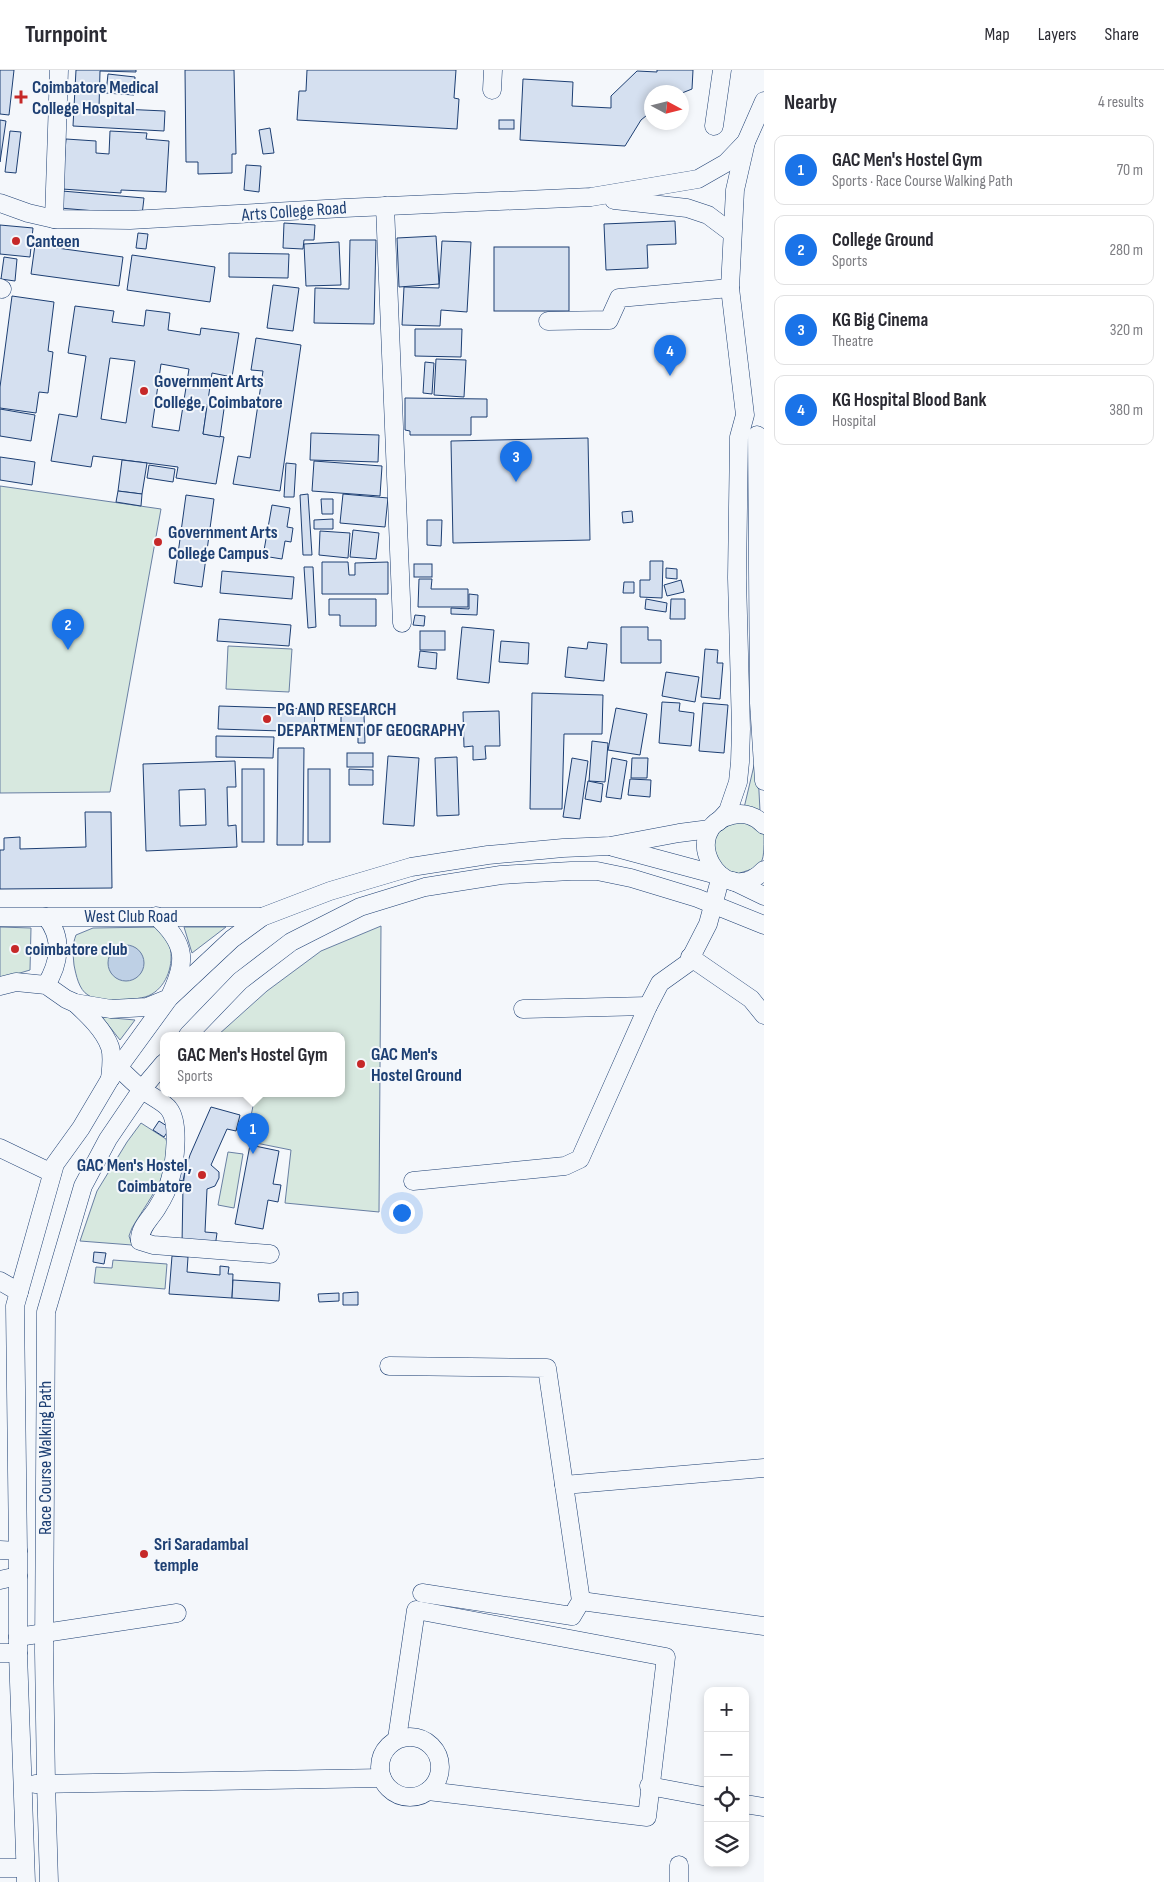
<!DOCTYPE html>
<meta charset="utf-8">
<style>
body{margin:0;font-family:"Sofia Sans Condensed",sans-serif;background:#f7f7f7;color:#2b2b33}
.controls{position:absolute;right:15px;bottom:15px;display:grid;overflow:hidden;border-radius:10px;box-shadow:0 2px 8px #0003}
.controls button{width:45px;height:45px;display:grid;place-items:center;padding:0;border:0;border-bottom:1px solid #e1e1e2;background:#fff;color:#2b2b33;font:25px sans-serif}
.compass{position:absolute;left:644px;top:15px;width:45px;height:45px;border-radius:50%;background:#fff;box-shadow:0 2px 8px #0003;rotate:97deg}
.you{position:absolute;left:401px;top:1142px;width:18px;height:18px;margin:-12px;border:4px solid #fff;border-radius:50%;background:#1a73e8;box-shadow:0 0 0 8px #1a73e833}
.badge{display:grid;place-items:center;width:32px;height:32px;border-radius:50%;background:#1a73e8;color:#fff;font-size:16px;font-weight:700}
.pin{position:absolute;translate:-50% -41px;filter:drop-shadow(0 1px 2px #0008)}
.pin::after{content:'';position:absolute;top:26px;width:18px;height:15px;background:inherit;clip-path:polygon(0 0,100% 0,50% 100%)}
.popup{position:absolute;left:160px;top:962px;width:185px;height:65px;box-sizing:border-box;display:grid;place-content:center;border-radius:10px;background:#fff;filter:drop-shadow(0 1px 4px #0005);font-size:16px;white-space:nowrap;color:#7c7c81}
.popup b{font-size:19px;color:#2b2b33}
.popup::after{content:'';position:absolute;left:50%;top:100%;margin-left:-10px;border:10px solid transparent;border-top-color:#fff}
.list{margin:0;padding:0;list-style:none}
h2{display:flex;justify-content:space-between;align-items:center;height:65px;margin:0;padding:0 20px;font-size:21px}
h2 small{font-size:16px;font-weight:400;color:#7c7c81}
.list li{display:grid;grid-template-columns:32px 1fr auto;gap:15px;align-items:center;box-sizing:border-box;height:70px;margin:0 10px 10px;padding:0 10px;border:1px solid #e1e1e2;border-radius:10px}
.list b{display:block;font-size:19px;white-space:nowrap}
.list p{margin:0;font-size:16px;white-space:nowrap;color:#7c7c81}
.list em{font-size:16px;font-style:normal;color:#7c7c81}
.icon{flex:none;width:28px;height:28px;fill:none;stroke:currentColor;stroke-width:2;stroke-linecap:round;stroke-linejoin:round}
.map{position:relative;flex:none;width:764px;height:1812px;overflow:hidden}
header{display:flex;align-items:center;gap:30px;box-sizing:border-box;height:70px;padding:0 25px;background:#fff;border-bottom:1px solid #e1e1e2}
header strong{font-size:24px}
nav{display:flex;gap:28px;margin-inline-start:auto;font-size:18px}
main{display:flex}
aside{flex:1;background:#fff}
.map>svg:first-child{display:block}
.green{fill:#d7e8df;stroke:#687fa3}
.water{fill:#bed0e5;stroke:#687fa3}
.building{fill:#d5e0f0;stroke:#1d3f73;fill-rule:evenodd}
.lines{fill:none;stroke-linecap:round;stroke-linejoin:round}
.minor-casing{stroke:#1d3f73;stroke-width:19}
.minor{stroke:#f4f7fb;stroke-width:18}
.poi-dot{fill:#c62828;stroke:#f4f7fb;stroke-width:2}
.labels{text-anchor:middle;stroke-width:4;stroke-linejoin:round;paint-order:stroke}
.poi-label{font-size:18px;font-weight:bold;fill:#1d3f73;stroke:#f4f7fb;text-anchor:start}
.street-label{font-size:18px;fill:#1d3f73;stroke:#f4f7fb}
</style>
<header>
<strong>Turnpoint</strong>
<nav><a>Map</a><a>Layers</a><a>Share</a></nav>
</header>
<main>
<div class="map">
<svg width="764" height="1812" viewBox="0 0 764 1812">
<rect width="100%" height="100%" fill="#f4f7fb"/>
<!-- green -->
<g class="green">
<path d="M0,416l161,23 -51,283 -110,1z"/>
<path d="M228,576l64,3 -3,43 -63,-3z"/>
<path d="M757,683l3,58 -16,-3z"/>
<path d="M742,749l22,14c0,35 0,32 -30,42l-16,-8c-7,-36 -9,-33 24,-48z"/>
<path d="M381,856l-2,286 -94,-9 6,-53 -45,-9 8,-40 -7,-2 2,-6h93v-58h-124l49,-44 54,-40z"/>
<path d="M0,857l31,1 -1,42 -30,9z"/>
<path d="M159,857c3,6 9,13 11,20 4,17 -3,38 -18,47 -8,5 -21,5 -30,6 -11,1 -24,2 -34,-5 -9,-5 -12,-20 -14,-30 -1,-11 -2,-20 2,-30l17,-7z"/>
<path d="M184,857h42l-34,26z"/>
<path d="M102,947l33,3 -15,20z"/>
<path d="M141,1053l25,16c9,31 -20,64 -34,89l-3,8 3,9 -52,-4 17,-50 30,-49z"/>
<path d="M228,1082l15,2 -9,54 -16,-3z"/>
<path d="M113,1190l54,4 -2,25 -71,-6 2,-16 16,1z"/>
</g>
<!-- water -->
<circle class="water" cx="126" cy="893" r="18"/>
<!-- building -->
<g class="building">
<path d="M0,0h14l-5,45 -9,-1z"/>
<path d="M76,0h60v2l-36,-1 -1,37 66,3 -1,20 -91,-5z"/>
<path d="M185,0h49l2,84h-4v19l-34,1v-12h-12z"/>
<path d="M307,0h149l-2,28 5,1 -2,30 -160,-9 2,-29h7z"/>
<path d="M657,0h36l-1,19 -10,4 -30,-1v19l-11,9 -16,26 -105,-6 3,-61 50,3 -1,24 39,2v-12l26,-25 20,1z"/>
<path d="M108,4l27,3 -1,18 -28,-2z"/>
<path d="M0,50l6,1 -6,41z"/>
<rect x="499" y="50" width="15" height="9"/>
<path d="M270,58l4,25 -11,1 -4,-24z"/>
<path d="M10,61l11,1 -5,41 -11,-1z"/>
<path d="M110,61l37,2 -1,6 23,2 -3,51 -45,-2v3l-59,-4 4,-50 30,2v12l13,1z"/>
<path d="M246,95l15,1 -2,26 -15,-2z"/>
<path d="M62,121l82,7 -2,17 -82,-7z"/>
<path d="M675,151l1,23 -29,1 1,23 -42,2 -2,-46z"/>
<path d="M284,153l31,2 -1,15h-10l-1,9 -20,-1z"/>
<path d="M0,155l33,3 -3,29 -30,-3z"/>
<path d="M138,163l10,1 -2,15 -10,-1z"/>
<path d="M436,166l3,48 -40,3 -2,-49z"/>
<path d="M350,170h26l-2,84 -60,-1 1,-35 34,1z"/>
<path d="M442,171l29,1 -4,70 -26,-2 -1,16 -38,-1 2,-38 35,1z"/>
<path d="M339,172l2,43 -35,1 -2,-42z"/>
<path d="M35,175l88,12 -4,29 -88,-12z"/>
<rect x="494" y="177" width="75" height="64"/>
<path d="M229,183l60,1 -1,24 -59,-1z"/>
<path d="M132,185l83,12 -5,35 -83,-12z"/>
<path d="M4,187l13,2 -2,22 -14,-2z"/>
<path d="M273,215l26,3 -6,43 -26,-3z"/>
<path d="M12,226l42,6 -6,49 5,1 -5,41 -9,-1 -3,21 -36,-5v-21z"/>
<path d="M75,236l39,5 -2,11 32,4 2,-16 24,3 -2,17 32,5 1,-7 38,5 -7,44 -20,-4 -9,61 21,3 -8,47 -40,-6 2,-11 -85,-11 -2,11 -40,-6 8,-47 18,3 9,-61 -18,-3zM110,288l25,3 -9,62 -25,-4zM161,294l28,5 -10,62 -27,-4z"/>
<path d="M415,259h47l-1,28 -46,-1z"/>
<path d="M256,268l45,7 -21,146 -47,-7 5,-28 12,2 13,-87 -12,-1z"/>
<path d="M436,289l30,1 -2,37 -30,-2z"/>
<path d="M425,292l9,1 -2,31 -9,-1z"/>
<path d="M405,328l82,1v18h-16v18h-61v-4l-5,-1z"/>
<path d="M207,336l17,3 -4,28 -17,-3z"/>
<path d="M0,339l35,6 -4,26 -31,-5z"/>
<path d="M311,363l68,2 -1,27 -68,-2z"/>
<path d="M588,368l2,102 -137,3 -2,-102z"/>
<path d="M0,387l35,5 -3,23 -32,-5z"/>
<path d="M122,390l25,3 -5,31 -24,-3z"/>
<path d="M314,391l68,5 -2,30 -68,-5z"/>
<path d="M286,393l10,1 -2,33h-10z"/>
<path d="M149,395l26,4 -2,13 -26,-4z"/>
<path d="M118,421l24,3 -1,12 -25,-4z"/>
<path d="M308,424l4,61h-9l-3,-60z"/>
<path d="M343,424l45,4 -3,29 -45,-4z"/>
<path d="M186,425l28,4 -12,88 -28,-4z"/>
<path d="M321,429h12v15h-11z"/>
<path d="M272,435l18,3 -3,19 6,1 -2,14 -6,-1 -3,18 -19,-3z"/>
<path d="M632,441l1,11 -10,1 -1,-11z"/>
<path d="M333,449v10h-19v-9z"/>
<path d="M427,450h15l-1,26 -14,-1z"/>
<path d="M353,460l26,3 -3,26 -26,-2z"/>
<path d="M320,461l30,2 -2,25 -29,-3z"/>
<path d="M650,491h13l-1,37 -22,-1v-17h10z"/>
<path d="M322,492h26l1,13h6v-12l33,-1v32h-66z"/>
<rect x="414" y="494" width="18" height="13"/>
<path d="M304,497h9l3,60 -8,1z"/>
<path d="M666,498l11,1v10l-11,-1z"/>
<path d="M222,501l72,6 -2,22 -72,-6z"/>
<path d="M419,509h13l-1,10h37v18h-50z"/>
<path d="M681,510l3,12 -17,4 -3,-11z"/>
<path d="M624,512h10v11h-11z"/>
<path d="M469,524l9,1 -1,20 -26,-1v-6l18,1z"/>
<path d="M329,529h47v27h-36v-11h-11z"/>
<path d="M646,529l21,4 -1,9 -21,-3z"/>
<path d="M671,529h14v20h-15z"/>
<path d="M415,545l10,1 -1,10 -11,-1z"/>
<path d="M219,549l72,6 -2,21 -72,-5z"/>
<path d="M462,557l32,3 -5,53 -32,-4z"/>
<path d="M621,557h27v13h13v23h-40z"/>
<rect x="420" y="561" width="25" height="19"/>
<path d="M501,571l28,2 -1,21 -29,-2z"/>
<path d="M588,572l19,2 -3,37 -39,-4 3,-30 19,2z"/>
<path d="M705,579l13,1 -1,13h6l-3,36 -19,-2z"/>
<path d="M420,581l17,2 -1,16 -18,-2z"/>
<path d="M666,602l33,5 -4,25 -33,-6z"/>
<path d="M532,623l71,2 -1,39h-38l-2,75h-32z"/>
<path d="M662,632l18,1 -1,8 15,2 -3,33 -32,-3z"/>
<path d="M703,633l25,2 -4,48 -25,-2z"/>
<path d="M219,636l96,3 -1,23 -96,-3z"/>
<path d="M616,638l31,6 -7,41 -32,-5z"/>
<path d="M499,641l1,35h-15l1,13 -13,1v-14l-9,1 -1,-35z"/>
<path d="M364,645l1,28h-7v-9l-26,1 -1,-11h10v-8z"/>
<path d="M216,666l58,1 -1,21 -57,-1z"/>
<path d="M592,671l16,2 -3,39 -16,-1z"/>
<path d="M278,678h26l-1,97h-26z"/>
<rect x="347" y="683" width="26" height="14"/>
<path d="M388,686l31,2 -5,68 -31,-2z"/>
<path d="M457,687l2,58 -22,1 -2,-58z"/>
<path d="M572,688l16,3 -8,58 -17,-2z"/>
<path d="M612,688l15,3 -6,38 -15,-2z"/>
<path d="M632,688h16l-1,20h-16z"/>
<path d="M235,691l1,26h-9l1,39 8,-1 1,22 -91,4 -3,-87zM205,719l1,36 -26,1 -1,-36z"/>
<rect x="242" y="699" width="22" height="73"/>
<rect x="308" y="699" width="22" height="73"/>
<path d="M349,699l24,1v15h-24z"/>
<path d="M630,709l21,1 -1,17 -22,-2z"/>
<path d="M588,711l15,3 -2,18 -16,-3z"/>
<path d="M85,742h26l1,76 -112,1v-39h4v-12l16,-1v12l66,-2z"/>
<path d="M211,1037l29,8 -4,16 -9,-2 -16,36 8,7v6l-4,8 -8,3 -2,43 12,1 -2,14 -33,-3 1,-58 2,-15 5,-16z"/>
<path d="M159,1051l11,7 -6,9 -11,-7z"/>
<path d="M250,1075l29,6 -6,33 8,1 -3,17 -10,-2 -5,29 -28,-5z"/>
<path d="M179,1090l8,1 -4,20 -8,-2z"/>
<path d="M94,1182l12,1 -2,11 -11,-2z"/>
<path d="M172,1186l16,1 -1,15 33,3v-9l9,1 -1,7h5l-1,24 -63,-4z"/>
<path d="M233,1210l47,3 -1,18 -47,-3z"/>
<path d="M358,1222v13h-15v-12z"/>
<path d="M339,1223v8l-20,1 -1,-8z"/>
</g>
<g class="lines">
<defs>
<g id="minor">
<path d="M492,20l1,-20"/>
<path d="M714,56l8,-56"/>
<path d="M614,130l73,8 21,7 24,18"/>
<path d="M0,133l28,10 26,6 76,1 214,-12 247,-11 107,-18 28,-16 20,-21"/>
<path d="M385,136l17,417"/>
<path d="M54,149l5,-149"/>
<path d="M0,218l2,1"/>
<path d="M548,251l61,-1 10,-22 111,-10"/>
<path d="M757,365l2,268 5,78"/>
<path d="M718,752l10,-11 10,-29 2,-20 1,-33 -4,-151 2,-141 6,-22 -15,-127 5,-98 11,-48 18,-41"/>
<path d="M764,755c-8,-9 -20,-13 -31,-10 -58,12 -11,99 31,55"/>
<path d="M733,811l31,15"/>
<path d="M0,847h262"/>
<path d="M690,887l61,42 13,16"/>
<path d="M46,915c13,-21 18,-47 0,-68"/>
<path d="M0,916l16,-4 30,3 20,14 9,4 36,6 36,-2 22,-9c18,-36 18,-54 -13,-82"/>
<path d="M75,933c13,12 29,27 35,44 3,10 1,22 0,32"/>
<path d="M523,939l125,-3"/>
<path d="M188,965l52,-54 51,-39 69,-35 65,-20 76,-12 70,-4h26l34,7 66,20 67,27"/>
<path d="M119,998c8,8 16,16 25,23 7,5 21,12 25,18 11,14 6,54 1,71 -2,9 -8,20 -13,28 -6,10 -18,20 -17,33l13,4 117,9"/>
<path d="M0,1078l52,25"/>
<path d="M413,1111l152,-15 15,-7 68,-153 12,-23 28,-20 20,-39 13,-48 -108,-29"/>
<path d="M0,1211l19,11"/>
<path d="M389,1296l158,2 34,233 -9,15 -150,-23"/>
<path d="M564,1415l200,-17"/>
<path d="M0,1480l18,1"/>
<path d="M0,1510l18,-4"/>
<path d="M581,1531l183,25"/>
<path d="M18,1567l159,-24"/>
<path d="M0,1583h18"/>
<circle cx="410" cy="1697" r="30"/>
<path d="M397,1669l19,-129 250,47 -19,160 -219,-26"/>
<path d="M35,1714l347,-6"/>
<path d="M649,1716l59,11"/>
<path d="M745,1734l19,3"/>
<path d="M0,1798h25"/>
<path d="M26,1812l-8,-229v-102l-3,-245 40,-142 26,-36 29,-49 59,-81 63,-59 30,-22 68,-26 81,-24 77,-12 75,-7 47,-2 69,-13 31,-4"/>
<path d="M49,1812l-3,-99 -2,-132 2,-339 37,-126 25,-47 34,-50 22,-26"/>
<path d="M679,1812v-17"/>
</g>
</defs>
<!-- minor casing -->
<use href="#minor" class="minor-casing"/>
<!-- minor -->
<use href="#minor" class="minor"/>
</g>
<!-- markers -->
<g class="poi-dot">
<path d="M18.5 19.5h5v5h5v5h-5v5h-5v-5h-5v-5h5z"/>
<circle cx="16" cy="171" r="5"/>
<circle cx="144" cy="321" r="5"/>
<circle cx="158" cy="472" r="5"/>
<circle cx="267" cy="649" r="5"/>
<circle cx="15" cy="879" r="5"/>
<circle cx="361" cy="994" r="5"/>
<circle cx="202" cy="1105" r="5"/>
<circle cx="144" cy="1484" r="5"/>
</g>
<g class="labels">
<!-- poi labels -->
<g class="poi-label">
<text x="32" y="23">Coimbatore Medical<tspan x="32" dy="21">College Hospital</tspan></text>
<text x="26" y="177">Canteen</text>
<text x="154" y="317">Government Arts<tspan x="154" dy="21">College, Coimbatore</tspan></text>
<text x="168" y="468">Government Arts<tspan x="168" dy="21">College Campus</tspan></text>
<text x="277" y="645">PG AND RESEARCH<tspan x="277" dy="21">DEPARTMENT OF GEOGRAPHY</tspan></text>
<text x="25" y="885">coimbatore club</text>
<text x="371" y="990">GAC Men's<tspan x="371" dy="21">Hostel Ground</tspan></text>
<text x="192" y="1101" text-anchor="end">GAC Men's Hostel,<tspan x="192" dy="21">Coimbatore</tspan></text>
<text x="154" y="1480">Sri Saradambal<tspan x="154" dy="21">temple</tspan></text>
</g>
<!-- street labels -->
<g class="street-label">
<text transform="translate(294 141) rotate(-4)" y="6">Arts College Road</text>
<text x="131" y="852">West Club Road</text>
<text transform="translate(45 1388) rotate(-90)" y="6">Race Course Walking Path</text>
</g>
</g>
</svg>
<div class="controls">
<button>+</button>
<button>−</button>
<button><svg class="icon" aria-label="locate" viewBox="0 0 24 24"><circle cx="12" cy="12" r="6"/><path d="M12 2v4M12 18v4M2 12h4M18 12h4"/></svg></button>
<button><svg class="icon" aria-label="layers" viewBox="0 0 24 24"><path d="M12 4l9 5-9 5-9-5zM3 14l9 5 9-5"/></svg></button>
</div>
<svg class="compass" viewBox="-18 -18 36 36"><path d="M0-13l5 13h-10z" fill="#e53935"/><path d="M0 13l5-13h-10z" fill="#7c7c81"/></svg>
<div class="you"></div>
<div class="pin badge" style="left:253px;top:1084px">1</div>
<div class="popup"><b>GAC Men's Hostel Gym</b>Sports</div>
<div class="pin badge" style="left:68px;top:580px">2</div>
<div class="pin badge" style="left:516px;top:412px">3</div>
<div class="pin badge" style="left:670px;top:306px">4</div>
</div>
<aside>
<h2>Nearby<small>4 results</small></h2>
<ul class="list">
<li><span class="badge">1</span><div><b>GAC Men's Hostel Gym</b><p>Sports · Race Course Walking Path</p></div><em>70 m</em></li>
<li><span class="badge">2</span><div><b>College Ground</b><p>Sports</p></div><em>280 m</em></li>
<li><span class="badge">3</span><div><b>KG Big Cinema</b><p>Theatre</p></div><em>320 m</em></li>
<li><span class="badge">4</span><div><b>KG Hospital Blood Bank</b><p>Hospital</p></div><em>380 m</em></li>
</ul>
</aside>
</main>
